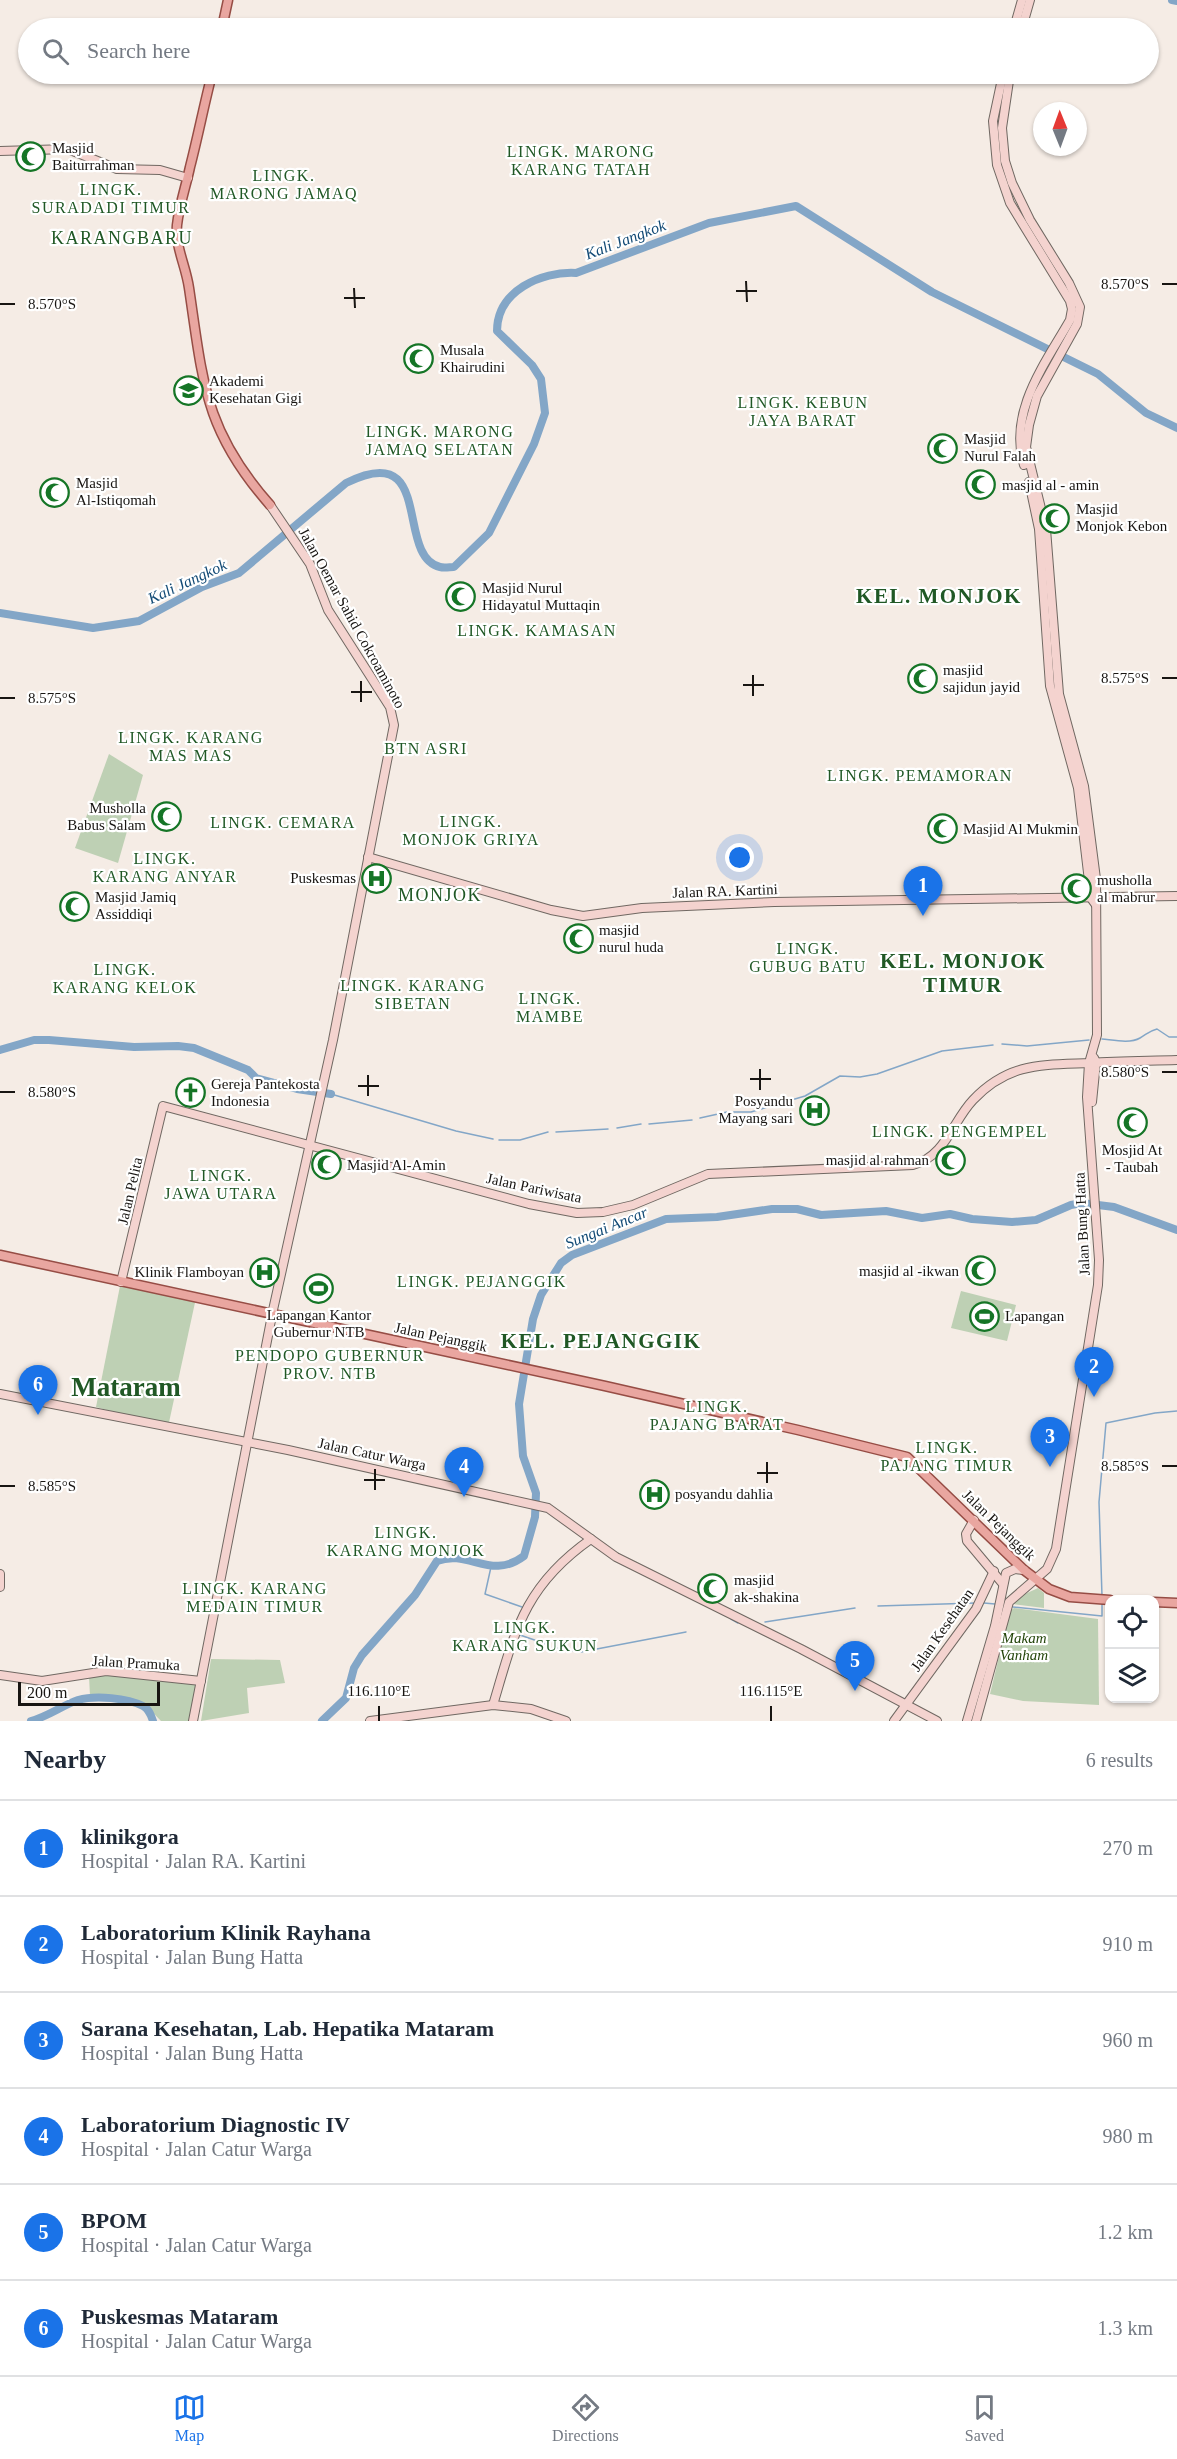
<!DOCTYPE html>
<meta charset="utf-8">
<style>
body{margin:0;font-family:"Times New Roman",serif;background:#f2f2f3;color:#1f2937}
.controls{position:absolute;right:18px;bottom:18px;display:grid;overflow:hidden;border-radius:12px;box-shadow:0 2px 4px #0004}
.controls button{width:54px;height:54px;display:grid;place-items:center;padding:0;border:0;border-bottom:2px solid #e0e1e3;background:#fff;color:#1f2937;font:30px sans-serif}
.compass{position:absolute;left:1033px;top:102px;width:54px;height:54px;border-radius:50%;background:#fff;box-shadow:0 2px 4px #0004;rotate:359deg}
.scale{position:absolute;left:18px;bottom:15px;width:142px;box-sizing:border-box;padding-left:6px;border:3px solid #181512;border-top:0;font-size:16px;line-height:21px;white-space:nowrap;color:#181512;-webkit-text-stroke:4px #fff;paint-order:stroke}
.you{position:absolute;left:740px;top:858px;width:21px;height:21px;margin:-15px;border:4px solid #fff;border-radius:50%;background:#1a73e8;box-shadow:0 0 0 9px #1a73e833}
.badge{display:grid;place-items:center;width:39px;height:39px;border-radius:50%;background:#1a73e8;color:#fff;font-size:20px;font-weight:700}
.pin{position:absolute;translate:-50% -50px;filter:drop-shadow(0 2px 3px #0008)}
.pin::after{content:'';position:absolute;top:32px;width:21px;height:18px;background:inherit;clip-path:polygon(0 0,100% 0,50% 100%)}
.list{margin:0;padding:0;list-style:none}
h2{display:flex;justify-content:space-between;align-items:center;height:78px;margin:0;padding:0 24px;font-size:26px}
h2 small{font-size:20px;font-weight:400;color:#747a83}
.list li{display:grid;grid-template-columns:39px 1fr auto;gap:18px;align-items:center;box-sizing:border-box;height:96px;padding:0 24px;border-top:2px solid #e0e1e3}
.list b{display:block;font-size:22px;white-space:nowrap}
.list p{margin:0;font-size:20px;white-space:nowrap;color:#747a83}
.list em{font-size:20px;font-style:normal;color:#747a83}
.icon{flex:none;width:33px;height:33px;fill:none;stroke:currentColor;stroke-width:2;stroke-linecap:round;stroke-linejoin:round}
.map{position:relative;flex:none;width:1177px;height:1721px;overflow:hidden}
.search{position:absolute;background:#fff;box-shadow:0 2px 4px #0004;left:18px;right:18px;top:18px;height:66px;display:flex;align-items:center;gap:15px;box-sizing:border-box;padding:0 21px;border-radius:33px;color:#747a83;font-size:22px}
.sheet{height:654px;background:#fff}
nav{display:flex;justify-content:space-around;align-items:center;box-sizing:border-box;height:84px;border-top:2px solid #e0e1e3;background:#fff;font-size:16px;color:#747a83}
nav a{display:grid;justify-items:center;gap:3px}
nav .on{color:#1a73e8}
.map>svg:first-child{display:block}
.green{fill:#bed0b4}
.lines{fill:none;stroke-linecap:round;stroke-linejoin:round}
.stream{stroke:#83a6c7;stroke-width:1.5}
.river{stroke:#83a6c7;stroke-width:8}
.secondary-casing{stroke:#706862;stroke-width:10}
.primary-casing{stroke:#964d45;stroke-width:11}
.secondary{stroke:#f4d3cf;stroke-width:8}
.primary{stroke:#e9a6a0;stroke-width:8}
.ticks{fill:none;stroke:#181512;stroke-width:2}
.labels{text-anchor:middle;stroke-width:4.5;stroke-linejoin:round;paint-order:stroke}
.poi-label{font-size:15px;fill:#181512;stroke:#fff;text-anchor:start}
.street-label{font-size:15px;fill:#181512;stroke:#fff}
.park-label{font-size:15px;font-style:italic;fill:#25460c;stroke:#fff}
.neighbourhood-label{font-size:16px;letter-spacing:1.5px;fill:#205825;stroke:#fff}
.water-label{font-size:16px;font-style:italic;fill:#124a75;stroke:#fff}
.quarter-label{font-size:18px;letter-spacing:1.5px;fill:#205825;stroke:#fff}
.district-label{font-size:21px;font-weight:bold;letter-spacing:1.5px;fill:#205825;stroke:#fff}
.town-label{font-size:27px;font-weight:bold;fill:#205825;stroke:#fff}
.ticks-label{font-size:15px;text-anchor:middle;fill:#181512;stroke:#fff;stroke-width:4.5;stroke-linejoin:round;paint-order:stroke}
</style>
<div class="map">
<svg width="1177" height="1721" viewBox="0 0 1177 1721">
<rect width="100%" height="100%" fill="#f5ece5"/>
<!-- green -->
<g class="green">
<path d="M109,754l34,21 -25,88 -43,-15z"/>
<path d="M120,1286l76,12 -28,129 -72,-20z"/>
<path d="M961,1291l55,14 -9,36 -56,-13z"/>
<path d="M1038,1588l6,5v15l-31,-4 12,-10z"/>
<path d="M1014,1608l84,11 1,86 -76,-4 -33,-7 20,-83z"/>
<path d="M211,1659l69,1 5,23 -38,5 2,25 -48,8z"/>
<path d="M108,1675l89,7 -7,39h-29c-21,-25 -40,-27 -71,-25l-1,-20z"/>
</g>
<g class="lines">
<!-- stream -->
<g class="stream">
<path d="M1102,1039c11,1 28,5 38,-1 7,-4 9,-7 17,-9l12,8h8"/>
<path d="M1002,1044l25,2 62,-6"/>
<path d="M331,1094l125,37 37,8"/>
<path d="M700,1118l27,-6h24l54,-16 35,-20 20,1 17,-3 65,-23 51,-6"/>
<path d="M649,1124l43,-4"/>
<path d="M617,1128l24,-4"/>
<path d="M556,1132l52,-3"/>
<path d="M499,1140h21l28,-8"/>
<path d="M491,1567l-6,27 37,13"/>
<path d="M1102,1596l-3,-94 7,-79 49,-10 22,-2"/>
<path d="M984,1603l11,1"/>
<path d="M878,1606l98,-3"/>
<path d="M1013,1607l89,9v-12"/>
<path d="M731,1619l7,4"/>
<path d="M765,1622l90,-14"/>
<path d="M524,1624l-4,11 29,10"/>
<path d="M558,1648l23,4 105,-20"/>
</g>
<!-- river -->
<g class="river">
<path d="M1172,0l5,1"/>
<path d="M0,613l93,15 46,-7 63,-34 37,-14 107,-90c90,-45 48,73 94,84 4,1 10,0 14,0l35,-34 45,-89 11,-31 -4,-34 -9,-14 -35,-34c0,-40 44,-60 79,-58l133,-50 87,-17 136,86 166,82 48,39 31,15"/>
<path d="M0,1050l34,-10h15l85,7 44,-1 16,2 54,22 8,8 41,11 34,5"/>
<path d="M31,1721c18,-5 32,-16 47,-21 18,-5 49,-2 65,6 6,3 8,9 10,15"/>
<path d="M322,1721l24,-23 8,-30 8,-13 53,-60 22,-34c32,-12 54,20 87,-5l11,-39 1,-24 -13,-37 -4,-52 14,-85 8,-24 20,-32 11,-8 94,-36 51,-2 55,-8h25l24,6 65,-4 36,7 28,-4 22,5 40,3 24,-2 35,-15 11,-2 32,4 63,23"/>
</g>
<defs>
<g id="secondary">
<path d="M1014,28l8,-28"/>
<path d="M1022,28l8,-28"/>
<path d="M1003,74l-10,47 4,44 13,38 60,98 2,8 -2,11c-25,44 -62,91 -46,145"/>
<path d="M0,151l68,-2 49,20 43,1 28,8"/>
<path d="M1029,482l10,47 11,157 28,102 13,110 5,7"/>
<path d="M368,857l183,53 32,6 59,-8 132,-6 403,-6"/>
<path d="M1092,1102l4,-40 -2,-4"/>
<path d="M121,1282l42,-176 366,98 48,9 26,-1 30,-7 75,-31 205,-9c33,-9 39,-43 60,-65 36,-38 70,-35 117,-37 29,-2 58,-2 87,-3"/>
<path d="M0,1394l288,56 260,58 68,49 185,92 136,72"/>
<path d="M974,1520l-8,14 1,7 36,43"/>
<path d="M0,1574v13"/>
<path d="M0,1675l42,6 64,-10 95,10"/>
<path d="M493,1705c22,-74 31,-119 98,-166"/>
<path d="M193,1721l80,-411 60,-270 61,-315 -4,-18 -62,-97 -18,-46 -40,-59"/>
<path d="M370,1721l123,-16 38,4 35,12"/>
<path d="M894,1721l82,-112 18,-38"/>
<path d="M967,1721l28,-95 11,-53 9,-4 9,1"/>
<path d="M976,1721l33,-119 38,-33 9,-20 42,-264 1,-25 -12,-163 2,-34 8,-28 -1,-156 -12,-93 -25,-92 -13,-165 -20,-82 3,-22 8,-29 40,-72 3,-17 -11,-24 -39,-63 -18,-37 -7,-22 -3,-33 8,-54"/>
</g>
<g id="primary">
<path d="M222,28l6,-28"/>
<path d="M212,74c-8,31 -14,62 -22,93 -4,19 -11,39 -13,58 -2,22 9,41 12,63 14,94 15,142 81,217"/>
<path d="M0,1255l605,131 193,44 109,27 117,113 25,19 21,8 40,3"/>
<path d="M1154,1602l23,1"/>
</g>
</defs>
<!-- secondary casing -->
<use href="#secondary" class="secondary-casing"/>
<!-- primary casing -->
<use href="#primary" class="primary-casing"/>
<!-- secondary -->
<use href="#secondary" class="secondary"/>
<!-- primary -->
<use href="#primary" class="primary"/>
</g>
<!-- ticks -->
<path class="ticks" d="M746,281l1,21M1162,284h15M354,288l1,20M736,291h21M344,298h21M0,304h15M753,675v21M1162,678h15M361,681v21M743,685h21M351,692h21M0,698h15M760,1069v21M1162,1072h15M368,1075v21M750,1079h21M358,1086h21M0,1092h15M767,1462v21M1162,1466h15M375,1469v21M757,1473h21M364,1480h21M0,1486h15M379,1706v15M771,1706v15"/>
<!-- icons -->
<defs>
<symbol id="mosque-ring" viewBox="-11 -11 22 22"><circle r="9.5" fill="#fff" stroke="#157526" stroke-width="1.5"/><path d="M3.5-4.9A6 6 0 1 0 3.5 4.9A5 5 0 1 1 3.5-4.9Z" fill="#157526"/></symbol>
<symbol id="university-ring" viewBox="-11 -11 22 22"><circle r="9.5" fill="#fff" stroke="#157526" stroke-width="1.5"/><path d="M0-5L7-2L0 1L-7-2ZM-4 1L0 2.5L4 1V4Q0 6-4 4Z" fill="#157526"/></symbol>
<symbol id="hospital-ring" viewBox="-11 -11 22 22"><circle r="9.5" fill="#fff" stroke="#157526" stroke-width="1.5"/><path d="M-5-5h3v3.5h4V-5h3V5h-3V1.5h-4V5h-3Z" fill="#157526"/></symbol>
<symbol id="church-ring" viewBox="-11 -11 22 22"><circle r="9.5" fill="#fff" stroke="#157526" stroke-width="1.5"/><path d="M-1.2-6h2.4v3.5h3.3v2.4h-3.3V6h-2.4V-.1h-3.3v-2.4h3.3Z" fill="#157526"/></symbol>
<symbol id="stadium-ring" viewBox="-11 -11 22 22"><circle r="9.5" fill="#fff" stroke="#157526" stroke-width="1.5"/><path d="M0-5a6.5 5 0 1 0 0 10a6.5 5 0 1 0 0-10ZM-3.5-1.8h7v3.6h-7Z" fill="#157526"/></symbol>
</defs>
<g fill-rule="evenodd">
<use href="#mosque-ring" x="14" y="140" width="33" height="33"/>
<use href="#mosque-ring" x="402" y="342" width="33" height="33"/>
<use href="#university-ring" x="172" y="374" width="33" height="33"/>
<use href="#mosque-ring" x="926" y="432" width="33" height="33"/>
<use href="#mosque-ring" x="964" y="468" width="33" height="33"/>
<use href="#mosque-ring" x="38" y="476" width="33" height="33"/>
<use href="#mosque-ring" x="1038" y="502" width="33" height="33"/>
<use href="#mosque-ring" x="444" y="580" width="33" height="33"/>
<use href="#mosque-ring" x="906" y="662" width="33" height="33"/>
<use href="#mosque-ring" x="150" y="800" width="33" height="33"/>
<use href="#mosque-ring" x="926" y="812" width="33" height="33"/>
<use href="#hospital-ring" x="360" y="862" width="33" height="33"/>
<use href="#mosque-ring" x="1060" y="872" width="33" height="33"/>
<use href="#mosque-ring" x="58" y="890" width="33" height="33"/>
<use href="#mosque-ring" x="562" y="922" width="33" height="33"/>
<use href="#church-ring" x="174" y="1076" width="33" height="33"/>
<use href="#hospital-ring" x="798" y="1094" width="33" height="33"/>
<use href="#mosque-ring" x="1116" y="1106" width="33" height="33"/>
<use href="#mosque-ring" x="934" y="1144" width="33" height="33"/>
<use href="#mosque-ring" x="310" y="1148" width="33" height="33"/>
<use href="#mosque-ring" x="964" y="1254" width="33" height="33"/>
<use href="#hospital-ring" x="248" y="1256" width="33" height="33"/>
<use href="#stadium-ring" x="302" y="1272" width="33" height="33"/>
<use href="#stadium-ring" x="968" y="1300" width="33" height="33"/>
<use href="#hospital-ring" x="638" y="1478" width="33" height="33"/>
<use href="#mosque-ring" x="696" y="1572" width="33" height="33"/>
</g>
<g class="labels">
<!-- poi labels -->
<g class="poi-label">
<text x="52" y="153">Masjid<tspan x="52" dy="17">Baiturrahman</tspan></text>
<text x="440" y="355">Musala<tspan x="440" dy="17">Khairudini</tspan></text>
<text x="209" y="386">Akademi<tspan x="209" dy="17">Kesehatan Gigi</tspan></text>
<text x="964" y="444">Masjid<tspan x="964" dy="17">Nurul Falah</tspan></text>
<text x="76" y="488">Masjid<tspan x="76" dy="17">Al-Istiqomah</tspan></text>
<text x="1002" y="490">masjid al - amin</text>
<text x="1076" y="514">Masjid<tspan x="1076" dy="17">Monjok Kebon</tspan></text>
<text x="482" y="593">Masjid Nurul<tspan x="482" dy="17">Hidayatul Muttaqin</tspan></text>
<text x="943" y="675">masjid<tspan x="943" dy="17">sajidun jayid</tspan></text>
<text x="146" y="813" text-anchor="end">Musholla<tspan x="146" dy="17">Babus Salam</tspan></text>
<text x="963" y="834">Masjid Al Mukmin</text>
<text x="356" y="883" text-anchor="end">Puskesmas</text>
<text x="1097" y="885">musholla<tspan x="1097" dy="17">al mabrur</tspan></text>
<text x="95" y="902">Masjid Jamiq<tspan x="95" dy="17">Assiddiqi</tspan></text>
<text x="599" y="935">masjid<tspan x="599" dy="17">nurul huda</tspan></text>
<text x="211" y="1089">Gereja Pantekosta<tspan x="211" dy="17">Indonesia</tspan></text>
<text x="793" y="1106" text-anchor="end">Posyandu<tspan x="793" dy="17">Mayang sari</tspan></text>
<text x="1132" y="1155" text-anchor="middle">Mosjid At<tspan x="1132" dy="17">- Taubah</tspan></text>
<text x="929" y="1165" text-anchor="end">masjid al rahman</text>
<text x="347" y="1170">Masjid Al-Amin</text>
<text x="959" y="1276" text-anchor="end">masjid al -ikwan</text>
<text x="244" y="1277" text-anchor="end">Klinik Flamboyan</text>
<text x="319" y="1320" text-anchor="middle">Lapangan Kantor<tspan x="319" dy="17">Gubernur NTB</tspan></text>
<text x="1005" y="1321">Lapangan</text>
<text x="675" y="1499">posyandu dahlia</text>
<text x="734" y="1585">masjid<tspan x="734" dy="17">ak-shakina</tspan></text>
</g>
<!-- street labels -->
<g class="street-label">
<text transform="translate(352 618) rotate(61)" y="5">Jalan Oemar Sahid Cokroaminoto</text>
<text transform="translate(725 891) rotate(-2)" y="5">Jalan RA. Kartini</text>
<text transform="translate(534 1188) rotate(12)" y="5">Jalan Pariwisata</text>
<text transform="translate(130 1191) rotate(-77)" y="5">Jalan Pelita</text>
<text transform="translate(1082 1224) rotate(-93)" y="5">Jalan Bung Hatta</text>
<text transform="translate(441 1337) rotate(12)" y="5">Jalan Pejanggik</text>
<text transform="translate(372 1454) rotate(12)" y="5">Jalan Catur Warga</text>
<text transform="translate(999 1525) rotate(44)" y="5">Jalan Pejanggik</text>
<text transform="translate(942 1630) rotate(-55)" y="5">Jalan Kesehatan</text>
<text transform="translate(136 1663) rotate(3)" y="5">Jalan Pramuka</text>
</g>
<!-- park labels -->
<g class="park-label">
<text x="1024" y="1643">Makam<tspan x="1024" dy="17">Vanham</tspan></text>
</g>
<!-- neighbourhood labels -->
<g class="neighbourhood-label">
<text x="581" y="157">LINGK. MARONG<tspan x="581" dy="18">KARANG TATAH</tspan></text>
<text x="284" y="181">LINGK.<tspan x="284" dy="18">MARONG JAMAQ</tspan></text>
<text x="111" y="195">LINGK.<tspan x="111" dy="18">SURADADI TIMUR</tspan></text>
<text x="803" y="408">LINGK. KEBUN<tspan x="803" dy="18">JAYA BARAT</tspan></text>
<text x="440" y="437">LINGK. MARONG<tspan x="440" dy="18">JAMAQ SELATAN</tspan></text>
<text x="537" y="636">LINGK. KAMASAN</text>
<text x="191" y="743">LINGK. KARANG<tspan x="191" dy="18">MAS MAS</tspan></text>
<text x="426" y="754">BTN ASRI</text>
<text x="920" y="781">LINGK. PEMAMORAN</text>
<text x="471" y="827">LINGK.<tspan x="471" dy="18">MONJOK GRIYA</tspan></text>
<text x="283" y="828">LINGK. CEMARA</text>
<text x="165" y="864">LINGK.<tspan x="165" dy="18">KARANG ANYAR</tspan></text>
<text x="808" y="954">LINGK.<tspan x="808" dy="18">GUBUG BATU</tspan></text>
<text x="125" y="975">LINGK.<tspan x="125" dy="18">KARANG KELOK</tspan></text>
<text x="413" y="991">LINGK. KARANG<tspan x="413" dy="18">SIBETAN</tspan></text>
<text x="550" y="1004">LINGK.<tspan x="550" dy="18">MAMBE</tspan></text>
<text x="960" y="1137">LINGK. PENGEMPEL</text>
<text x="221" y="1181">LINGK.<tspan x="221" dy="18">JAWA UTARA</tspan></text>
<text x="482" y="1287">LINGK. PEJANGGIK</text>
<text x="330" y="1361">PENDOPO GUBERNUR<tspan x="330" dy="18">PROV. NTB</tspan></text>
<text x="717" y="1412">LINGK.<tspan x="717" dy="18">PAJANG BARAT</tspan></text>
<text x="947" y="1453">LINGK.<tspan x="947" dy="18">PAJANG TIMUR</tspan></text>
<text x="406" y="1538">LINGK.<tspan x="406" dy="18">KARANG MONJOK</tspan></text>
<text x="255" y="1594">LINGK. KARANG<tspan x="255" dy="18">MEDAIN TIMUR</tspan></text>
<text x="525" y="1633">LINGK.<tspan x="525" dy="18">KARANG SUKUN</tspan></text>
</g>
<!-- water labels -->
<g class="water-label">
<text transform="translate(625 239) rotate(-21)" y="6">Kali Jangkok</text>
<text transform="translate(187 581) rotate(-25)" y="6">Kali Jangkok</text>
<text transform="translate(606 1227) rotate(-22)" y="6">Sungai Ancar</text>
</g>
<!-- quarter labels -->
<g class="quarter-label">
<text x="122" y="244">KARANGBARU</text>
<text x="440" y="901">MONJOK</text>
</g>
<!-- district labels -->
<g class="district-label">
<text x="939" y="603">KEL. MONJOK</text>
<text x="963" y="968">KEL. MONJOK<tspan x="963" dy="24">TIMUR</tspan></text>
<text x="601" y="1348">KEL. PEJANGGIK</text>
</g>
<!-- town labels -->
<g class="town-label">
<text x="126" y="1396">Mataram</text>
</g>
</g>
<g class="ticks-label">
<text x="1125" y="289">8.570°S</text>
<text x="52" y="309">8.570°S</text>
<text x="1125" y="683">8.575°S</text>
<text x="52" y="703">8.575°S</text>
<text x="1125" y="1077">8.580°S</text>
<text x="52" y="1097">8.580°S</text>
<text x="1125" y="1471">8.585°S</text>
<text x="52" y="1491">8.585°S</text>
<text x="379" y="1696">116.110°E</text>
<text x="771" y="1696">116.115°E</text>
</g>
</svg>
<div class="controls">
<button><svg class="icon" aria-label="locate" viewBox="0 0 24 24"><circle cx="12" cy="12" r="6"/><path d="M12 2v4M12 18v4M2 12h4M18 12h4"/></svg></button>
<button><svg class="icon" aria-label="layers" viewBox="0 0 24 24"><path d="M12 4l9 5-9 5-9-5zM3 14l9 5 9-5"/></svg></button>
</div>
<svg class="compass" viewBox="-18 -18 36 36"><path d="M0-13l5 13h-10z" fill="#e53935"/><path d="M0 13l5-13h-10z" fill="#747a83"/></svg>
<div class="scale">200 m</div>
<div class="you"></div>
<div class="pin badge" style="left:923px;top:916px">1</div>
<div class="pin badge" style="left:1094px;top:1397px">2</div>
<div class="pin badge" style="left:1050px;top:1467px">3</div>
<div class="pin badge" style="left:464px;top:1497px">4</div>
<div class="pin badge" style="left:855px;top:1691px">5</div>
<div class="pin badge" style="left:38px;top:1415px">6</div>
<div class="search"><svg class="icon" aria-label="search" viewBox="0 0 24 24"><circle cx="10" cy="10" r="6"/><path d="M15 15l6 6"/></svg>Search here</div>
</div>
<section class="sheet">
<h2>Nearby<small>6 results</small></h2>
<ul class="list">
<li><span class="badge">1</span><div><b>klinikgora</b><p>Hospital · Jalan RA. Kartini</p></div><em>270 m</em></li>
<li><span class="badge">2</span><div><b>Laboratorium Klinik Rayhana</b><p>Hospital · Jalan Bung Hatta</p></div><em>910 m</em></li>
<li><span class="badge">3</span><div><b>Sarana Kesehatan, Lab. Hepatika Mataram</b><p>Hospital · Jalan Bung Hatta</p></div><em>960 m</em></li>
<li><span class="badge">4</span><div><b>Laboratorium Diagnostic IV</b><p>Hospital · Jalan Catur Warga</p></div><em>980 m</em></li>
<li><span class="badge">5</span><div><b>BPOM</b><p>Hospital · Jalan Catur Warga</p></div><em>1.2 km</em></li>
<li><span class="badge">6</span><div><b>Puskesmas Mataram</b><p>Hospital · Jalan Catur Warga</p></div><em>1.3 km</em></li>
</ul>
</section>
<nav>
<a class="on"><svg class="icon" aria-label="map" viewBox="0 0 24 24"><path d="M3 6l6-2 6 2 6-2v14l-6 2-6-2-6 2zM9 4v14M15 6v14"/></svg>Map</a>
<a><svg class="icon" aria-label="directions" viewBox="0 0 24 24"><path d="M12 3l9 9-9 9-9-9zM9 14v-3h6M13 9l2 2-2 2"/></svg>Directions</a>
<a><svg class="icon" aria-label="saved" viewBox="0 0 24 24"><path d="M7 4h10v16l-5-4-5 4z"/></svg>Saved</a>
</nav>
